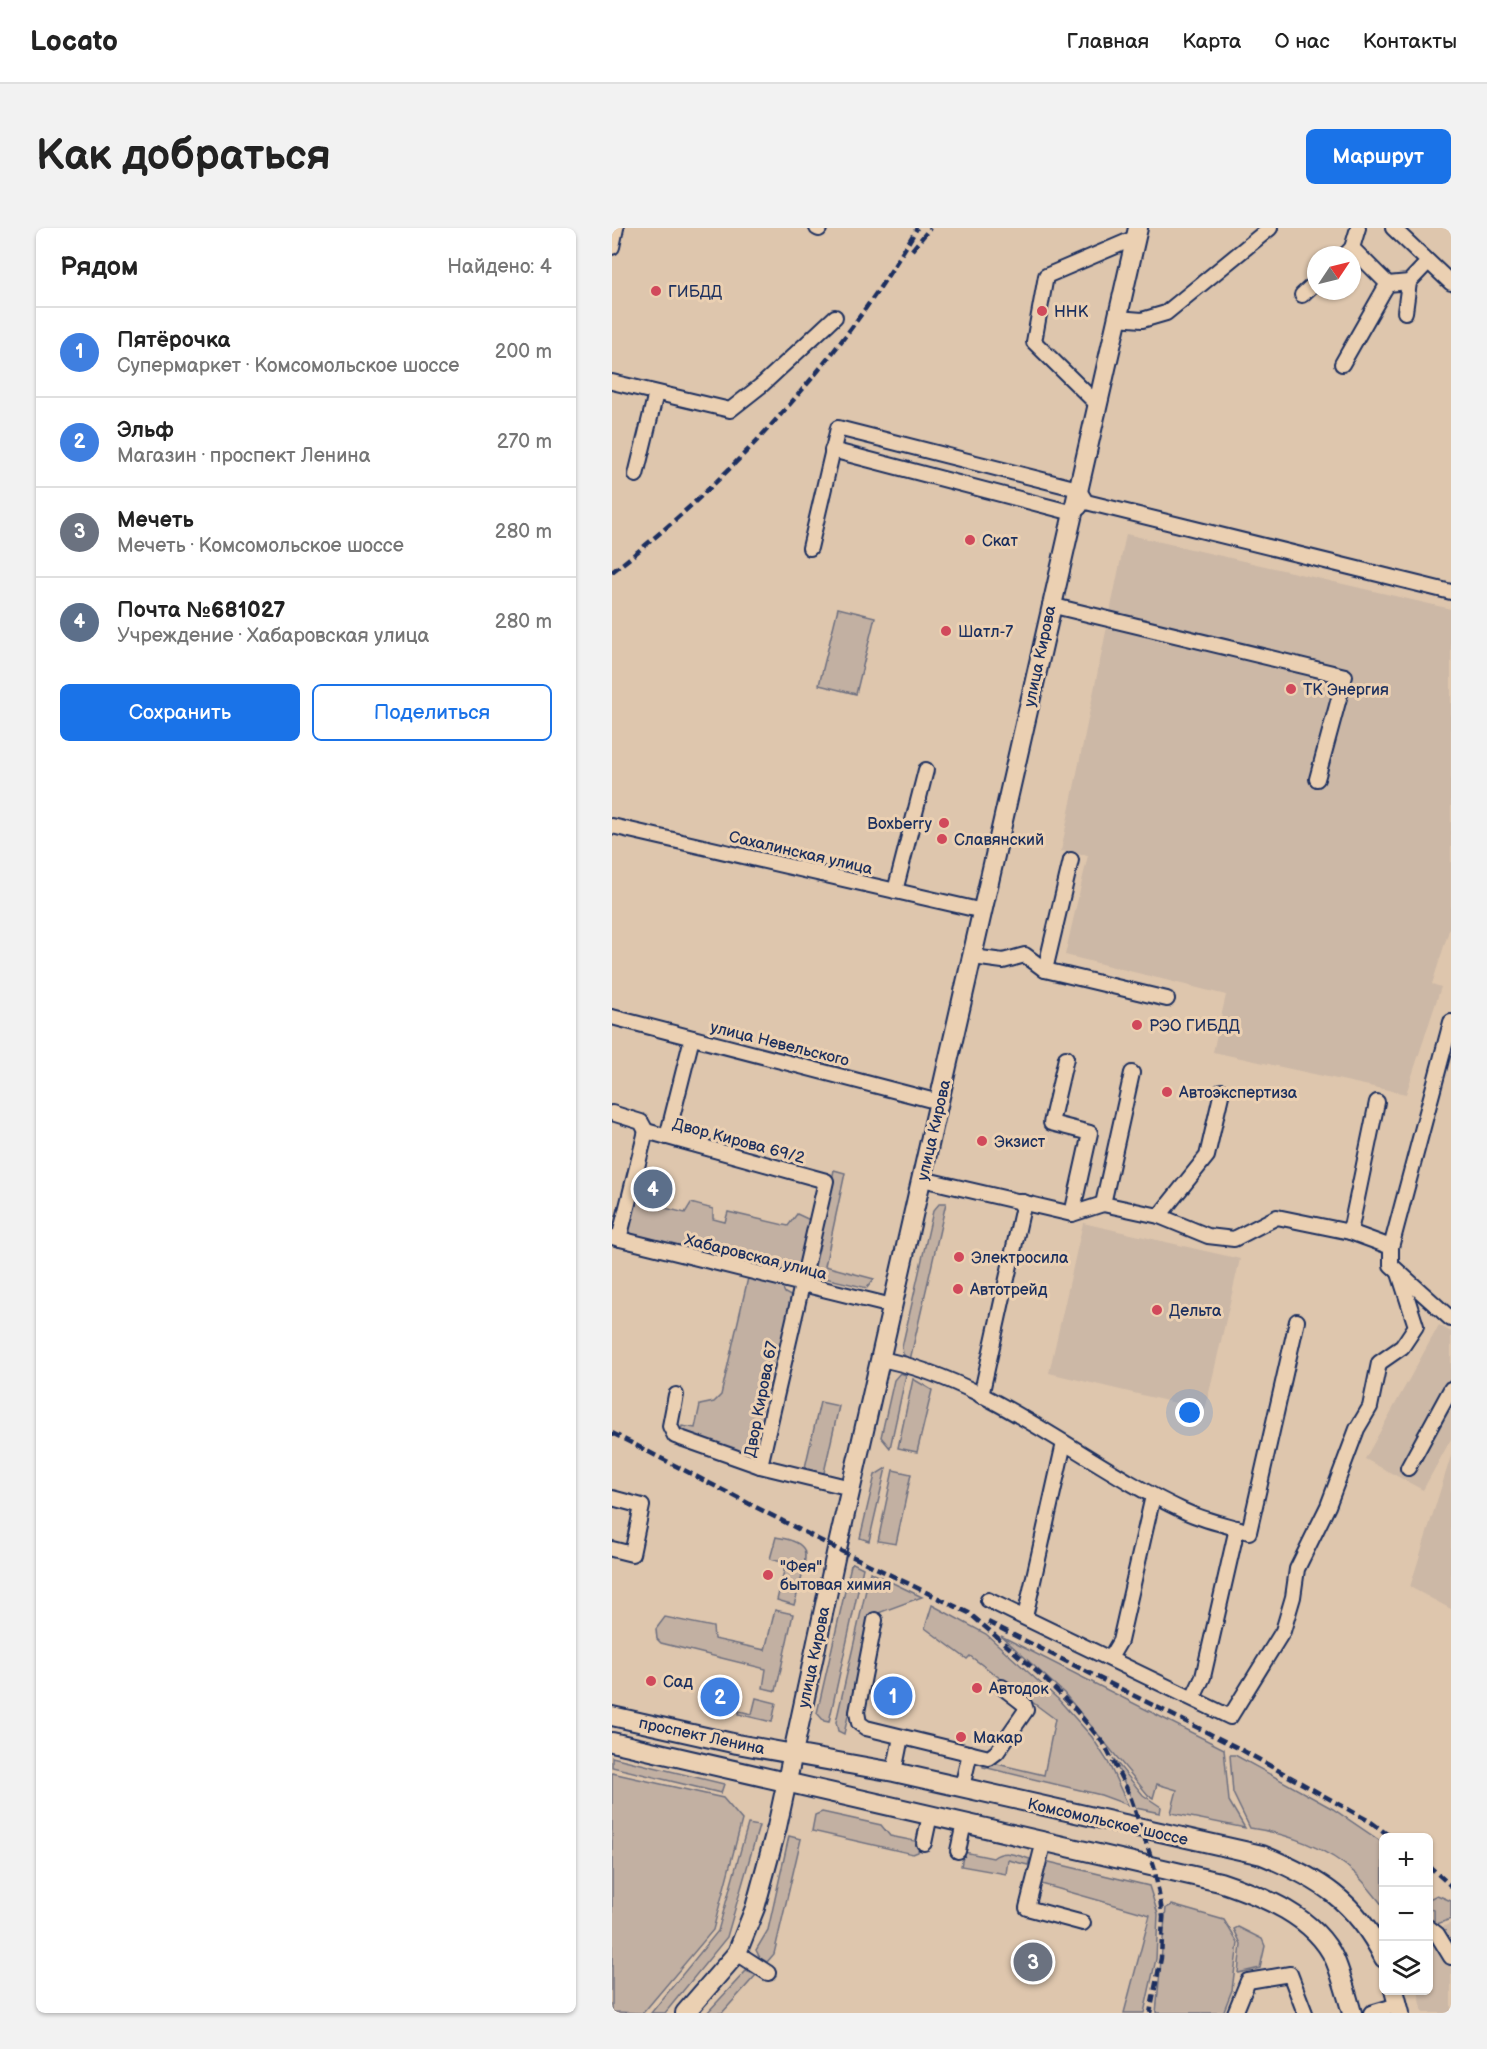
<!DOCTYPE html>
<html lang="ru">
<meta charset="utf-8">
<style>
body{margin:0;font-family:"Balsamiq Sans",sans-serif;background:#f2f2f2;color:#222}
.controls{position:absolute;right:18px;bottom:18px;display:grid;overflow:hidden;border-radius:9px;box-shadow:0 2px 4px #0004}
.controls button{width:54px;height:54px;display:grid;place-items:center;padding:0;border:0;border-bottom:2px solid #e0e0e0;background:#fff;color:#222;font:30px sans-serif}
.compass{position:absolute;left:695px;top:18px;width:54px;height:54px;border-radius:50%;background:#fff;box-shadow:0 2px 4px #0004;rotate:55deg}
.you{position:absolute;left:578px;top:1185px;width:21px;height:21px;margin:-15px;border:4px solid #fff;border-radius:50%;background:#1a73e8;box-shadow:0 0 0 9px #1a73e833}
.badge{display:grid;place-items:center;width:39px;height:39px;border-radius:50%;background:#1a73e8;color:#fff;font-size:20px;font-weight:700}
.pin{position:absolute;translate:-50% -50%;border:3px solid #fff;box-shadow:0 2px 6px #0006}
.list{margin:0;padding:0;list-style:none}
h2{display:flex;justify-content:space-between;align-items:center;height:78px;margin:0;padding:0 24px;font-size:26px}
h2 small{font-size:20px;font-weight:400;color:#767676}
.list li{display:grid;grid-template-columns:39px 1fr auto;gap:18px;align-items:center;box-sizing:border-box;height:90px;padding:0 24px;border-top:2px solid #e0e0e0}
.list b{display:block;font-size:22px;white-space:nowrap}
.list p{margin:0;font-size:20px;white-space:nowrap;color:#767676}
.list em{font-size:20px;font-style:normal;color:#767676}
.actions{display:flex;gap:12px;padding:18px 24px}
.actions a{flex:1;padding:14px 0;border:2px solid #1a73e8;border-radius:9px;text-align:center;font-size:21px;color:#1a73e8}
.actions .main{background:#1a73e8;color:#fff}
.icon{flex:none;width:33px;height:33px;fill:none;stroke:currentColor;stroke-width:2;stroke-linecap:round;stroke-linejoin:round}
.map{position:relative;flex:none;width:839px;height:1785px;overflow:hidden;border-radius:9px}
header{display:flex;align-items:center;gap:36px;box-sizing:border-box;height:84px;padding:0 30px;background:#fff;border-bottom:2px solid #e0e0e0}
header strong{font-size:28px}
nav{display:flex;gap:33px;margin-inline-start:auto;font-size:21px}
.intro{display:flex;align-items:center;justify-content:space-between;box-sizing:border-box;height:144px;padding:0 36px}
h1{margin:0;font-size:42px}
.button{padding:15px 27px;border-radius:9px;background:#1a73e8;color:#fff;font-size:21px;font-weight:700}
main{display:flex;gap:36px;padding:0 36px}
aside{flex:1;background:#fff;border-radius:9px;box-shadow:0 2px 4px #0004}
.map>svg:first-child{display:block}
.built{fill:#ccb8a6}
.green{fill:#c2b0a2;stroke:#6e7080;stroke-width:1.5}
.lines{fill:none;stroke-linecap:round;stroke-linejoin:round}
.minor-casing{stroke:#1b2f5e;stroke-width:18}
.major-casing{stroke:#1b2f5e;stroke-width:22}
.minor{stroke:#ebd0b2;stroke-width:14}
.major{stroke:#ebd0b2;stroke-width:18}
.rail{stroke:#1b2f5e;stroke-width:4.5;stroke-dasharray:9 4.5;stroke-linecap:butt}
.poi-dot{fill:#d1495b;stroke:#ebd0b2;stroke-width:2}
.labels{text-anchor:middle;stroke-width:6;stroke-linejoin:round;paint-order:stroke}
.poi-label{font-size:16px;fill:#1b2f5e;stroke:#ebd0b2;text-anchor:start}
.street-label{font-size:16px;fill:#1b2f5e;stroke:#ebd0b2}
</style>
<header>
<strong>Locato</strong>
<nav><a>Главная</a><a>Карта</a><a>О нас</a><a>Контакты</a></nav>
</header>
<div class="intro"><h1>Как добраться</h1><a class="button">Маршрут</a></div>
<main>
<aside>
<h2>Рядом<small>Найдено: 4</small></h2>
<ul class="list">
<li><span class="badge" style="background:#3f7fe0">1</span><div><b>Пятёрочка</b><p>Супермаркет · Комсомольское шоссе</p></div><em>200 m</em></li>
<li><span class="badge" style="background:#3f7fe0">2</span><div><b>Эльф</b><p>Магазин · проспект Ленина</p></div><em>270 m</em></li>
<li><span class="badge" style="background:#6b7280">3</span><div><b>Мечеть</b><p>Мечеть · Комсомольское шоссе</p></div><em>280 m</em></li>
<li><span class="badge" style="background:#5c6f8a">4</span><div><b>Почта №681027</b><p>Учреждение · Хабаровская улица</p></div><em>280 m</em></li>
</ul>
<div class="actions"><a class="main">Сохранить</a><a>Поделиться</a></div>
</aside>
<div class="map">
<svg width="839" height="1785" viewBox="0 0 839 1785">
<rect width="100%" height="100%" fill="#dec6ad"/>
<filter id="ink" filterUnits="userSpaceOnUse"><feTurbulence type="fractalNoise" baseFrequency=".0167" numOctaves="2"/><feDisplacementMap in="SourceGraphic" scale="12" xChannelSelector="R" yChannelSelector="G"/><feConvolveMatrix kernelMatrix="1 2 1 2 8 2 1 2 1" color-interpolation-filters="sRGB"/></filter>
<g filter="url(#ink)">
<!-- built -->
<g class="built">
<path d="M514,306l325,75v315l-19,60 9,3 -35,107 -193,-42 13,-57 -161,-40 23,-100 -27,-4z"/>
<path d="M471,995l157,36 -35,151 -156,-37z"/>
<path d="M827,1097l12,7v107l-28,51 -58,-31z"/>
<path d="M839,1228v153l-41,-22z"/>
<path d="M839,1695v90h-28l-5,-22 10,-1 1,-57z"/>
</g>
<!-- green -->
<g class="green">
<path d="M226,380l37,9 -19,77 -37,-9z"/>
<path d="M222,942l11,3 -20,93 49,13 -7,9 -55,-13z"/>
<path d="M42,969l12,4 -1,7 20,5 6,-10 22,6v10l12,3 3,-10 60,14 9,-12 15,7 -13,58 -165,-41 -5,-8 2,-14 8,-18z"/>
<path d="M328,975h6l-36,157 -7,-6 -1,-7 31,-136z"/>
<path d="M136,1050l33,7 4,8 9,5 -37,163 -76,-29 1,-6 13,2 5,-23 14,-3 7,-7z"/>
<path d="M288,1145l6,2 -16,73 -9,-11 13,-57z"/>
<path d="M301,1151l19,11 -15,62 -19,-4z"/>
<path d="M208,1174l19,4 -16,71 -19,-5z"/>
<path d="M274,1240l-17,73 -9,-3 15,-63z"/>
<path d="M281,1242l18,4 -15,70 -18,-3z"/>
<path d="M164,1309c8,2 21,3 27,11 7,8 -6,46 -9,57l-17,-5 9,-37 -16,-4z"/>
<path d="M241,1335l10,5 -34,154 -5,-1 -7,-8 34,-148z"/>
<path d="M258,1344l52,25 -52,19 -26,118 -6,-3 -2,-9z"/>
<path d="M320,1377l54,29 72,65 34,38 16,25 20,43 -27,-10 -118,-28 1,-6 60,14 11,-56 -85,-63 -3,3 -42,-31z"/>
<path d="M163,1382l18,4 -17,77 -13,-3 3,-19 -105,-26 -4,-4 -1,-10 9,-12 48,10 1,12 51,11z"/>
<path d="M389,1408l223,113 5,52 16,27 -74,-15 6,-23 -20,-6 -4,14 -5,-3 -84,-102z"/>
<path d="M144,1470l20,5 -4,19 -34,-8 1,-3 13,3z"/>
<path d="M618,1527h5l98,54 50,34v63c-8,-10 -17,-22 -27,-32 -28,-26 -70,-41 -106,-46l-17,-35z"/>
<path d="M0,1529l112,27 -3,9 -109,-26z"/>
<path d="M501,1530l30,37 18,12 -1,6 -24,-5z"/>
<path d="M0,1545l111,25 19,22 -29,110 -70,83 -31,-1z"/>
<path d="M210,1584l59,13 9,11 30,6 -2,10 -5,2 -101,-23 3,-16z"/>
<path d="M136,1596l11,2 -32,111 -62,76h-14l67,-82z"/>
<path d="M177,1608l12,3 -27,115 -7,8 -7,-4 -4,-8 12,-20z"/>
<path d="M352,1624l29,6c11,-9 24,-3 37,1l-2,6 -20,-5 -2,14 -45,-8z"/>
<path d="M433,1633l104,25 9,28 -2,45 -12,54h-20l26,-98 -112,-32z"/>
<path d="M825,1667l14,6v18l-17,6v-15l-5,-2v-9z"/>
<path d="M560,1677l52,15 14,23 -6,47 -9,23h-67l10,-105z"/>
<path d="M626,1699l24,12 3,7 -5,22 -22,5 3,-29 -7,-15z"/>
<path d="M134,1743l10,4 -34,38h-15z"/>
</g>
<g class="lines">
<defs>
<g id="minor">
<path d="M205,0l2,1"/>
<path d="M781,0l58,55"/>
<path d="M0,19l4,-19"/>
<path d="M740,20l6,-20"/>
<path d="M733,27l7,-7 36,36"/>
<path d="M690,67l14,-13"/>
<path d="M793,84l4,-30"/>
<path d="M505,90l25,2 24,-7 104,-85"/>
<path d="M730,136l42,-74 4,-6 21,-2 19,-20"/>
<path d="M0,154l118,28 33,-26 72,-67"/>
<path d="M486,177l-64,-63 12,-66 89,-38"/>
<path d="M220,222l241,63 7,-6"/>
<path d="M24,247l20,-82"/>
<path d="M198,320l28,-120 240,61 8,13 365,90"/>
<path d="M438,377l295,71 -28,103"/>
<path d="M0,598l371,85"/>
<path d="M283,663l31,-121"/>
<path d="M361,729l30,4 22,-6 20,15 122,29"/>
<path d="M433,742l26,-110"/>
<path d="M0,789l327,85"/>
<path d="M454,830l-15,65 39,10 -18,81"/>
<path d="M0,885l29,9 5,9"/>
<path d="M55,909l25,-99"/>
<path d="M310,951l150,35 31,-10 29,-131"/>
<path d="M491,976l56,12 48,-60 15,-65"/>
<path d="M547,988l49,20 26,3 43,-22 73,15 27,-130"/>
<path d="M738,1004l41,15 60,-225"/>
<path d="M0,1009l280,69"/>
<path d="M7,1011l27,-108 180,50 -66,285 91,22"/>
<path d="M779,1019v18l60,54"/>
<path d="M268,1131c110,20 204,106 304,152 21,10 44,14 65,21l48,-211"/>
<path d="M64,1167l-6,31 5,10 85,30"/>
<path d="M369,1168l43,-194"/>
<path d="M796,1240l43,-79"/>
<path d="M0,1270l30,8 -10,48 -20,-5"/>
<path d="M376,1372l242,117 53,-86 10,-34 4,-28 31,-63 29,-77 13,-22 9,-44 23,-16 14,-21 -17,-53"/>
<path d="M413,1389l39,-174"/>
<path d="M263,1392l-18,92 2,11 7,5 123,30 8,-6 29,-42 -2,-6 -22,-17"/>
<path d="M498,1430l10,-17 33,-145"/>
<path d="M581,1470l10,-21 34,-149"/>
<path d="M282,1544l7,-35"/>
<path d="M350,1559l8,-34"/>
<path d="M432,1613l-17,67 56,15"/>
<path d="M312,1615l6,-28"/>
<path d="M346,1623l6,-28"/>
<path d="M816,1699l9,7 14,23"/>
<path d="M125,1725l31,20"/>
<path d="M623,1785l13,-32 42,-7 15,39"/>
<path d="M759,1785l27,-8"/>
</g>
<g id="major">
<path d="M0,1488l125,28 157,28 368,83c56,23 94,46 122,103"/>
<path d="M0,1514l608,140c42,14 95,34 115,78 7,17 12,36 17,53"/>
<path d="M782,1762l6,23"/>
<path d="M73,1785l52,-60 18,-45 22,-81 60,-278 301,-1321"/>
</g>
</defs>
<!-- minor casing -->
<use href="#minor" class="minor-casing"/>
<!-- major casing -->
<use href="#major" class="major-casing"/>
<!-- minor -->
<use href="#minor" class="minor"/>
<!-- major -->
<use href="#major" class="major"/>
<!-- rail -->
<g class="rail">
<path d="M300,22l18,-22"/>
<path d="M0,344c117,-90 231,-215 305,-344"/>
<path d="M0,1205l225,116 132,64 73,63 32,32 30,36 25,49 25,73 9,51 -2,41 -11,55"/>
<path d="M376,1394l252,127 131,73 21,16"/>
<path d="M816,1637l23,21"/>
</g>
</g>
</g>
<!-- markers -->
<g class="poi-dot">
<circle cx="44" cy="63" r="6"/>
<circle cx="430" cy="83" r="6"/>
<circle cx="358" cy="312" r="6"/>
<circle cx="334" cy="403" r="6"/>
<circle cx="679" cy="461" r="6"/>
<circle cx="332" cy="595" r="6"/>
<circle cx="330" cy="611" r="6"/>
<circle cx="525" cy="797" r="6"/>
<circle cx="555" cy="864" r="6"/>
<circle cx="370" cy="913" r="6"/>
<circle cx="347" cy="1029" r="6"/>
<circle cx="346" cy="1061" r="6"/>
<circle cx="545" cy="1082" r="6"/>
<circle cx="156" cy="1347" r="6"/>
<circle cx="39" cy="1453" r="6"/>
<circle cx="365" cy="1460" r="6"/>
<circle cx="349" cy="1509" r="6"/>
</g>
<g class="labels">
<!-- poi labels -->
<g class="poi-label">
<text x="56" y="69">ГИБДД</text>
<text x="442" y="89">ННК</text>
<text x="370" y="318">Скат</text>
<text x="346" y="409">Шатл-7</text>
<text x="691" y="467">ТК Энергия</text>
<text x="320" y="601" text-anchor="end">Boxberry</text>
<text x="342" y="617">Славянский</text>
<text x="537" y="803">РЭО ГИБДД</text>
<text x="567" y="870">Автоэкспертиза</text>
<text x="382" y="919">Экзист</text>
<text x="359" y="1035">Электросила</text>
<text x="358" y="1067">Автотрейд</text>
<text x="557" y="1088">Дельта</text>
<text x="168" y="1344">"Фея"<tspan x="168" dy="18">бытовая химия</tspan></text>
<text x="51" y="1459">Сад</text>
<text x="377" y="1466">Автодок</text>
<text x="361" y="1515">Макар</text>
</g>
<!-- street labels -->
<g class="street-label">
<text transform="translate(427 428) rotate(-78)" y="6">улица Кирова</text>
<text transform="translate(189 624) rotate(13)" y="6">Сахалинская улица</text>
<text transform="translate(168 815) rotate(14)" y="6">улица Невельского</text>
<text transform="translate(321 902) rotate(-77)" y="6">улица Кирова</text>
<text transform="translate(127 912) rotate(15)" y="6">Двор Кирова 69/2</text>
<text transform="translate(144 1028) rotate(14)" y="6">Хабаровская улица</text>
<text transform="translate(148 1171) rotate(-79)" y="6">Двор Кирова 67</text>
<text transform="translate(201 1429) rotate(-78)" y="6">улица Кирова</text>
<text transform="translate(90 1507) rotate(12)" y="6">проспект Ленина</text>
<text transform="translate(496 1593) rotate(13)" y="6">Комсомольское шоссе</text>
</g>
</g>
</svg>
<div class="controls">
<button>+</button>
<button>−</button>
<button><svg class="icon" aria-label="layers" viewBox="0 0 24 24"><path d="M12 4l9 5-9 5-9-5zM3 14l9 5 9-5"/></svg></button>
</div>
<svg class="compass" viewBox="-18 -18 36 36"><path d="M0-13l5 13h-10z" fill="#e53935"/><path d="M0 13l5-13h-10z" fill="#767676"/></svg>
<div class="you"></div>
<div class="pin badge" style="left:281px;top:1468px;background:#3f7fe0">1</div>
<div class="pin badge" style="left:108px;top:1469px;background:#3f7fe0">2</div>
<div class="pin badge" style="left:421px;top:1734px;background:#6b7280">3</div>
<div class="pin badge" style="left:41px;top:961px;background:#5c6f8a">4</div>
</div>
</main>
